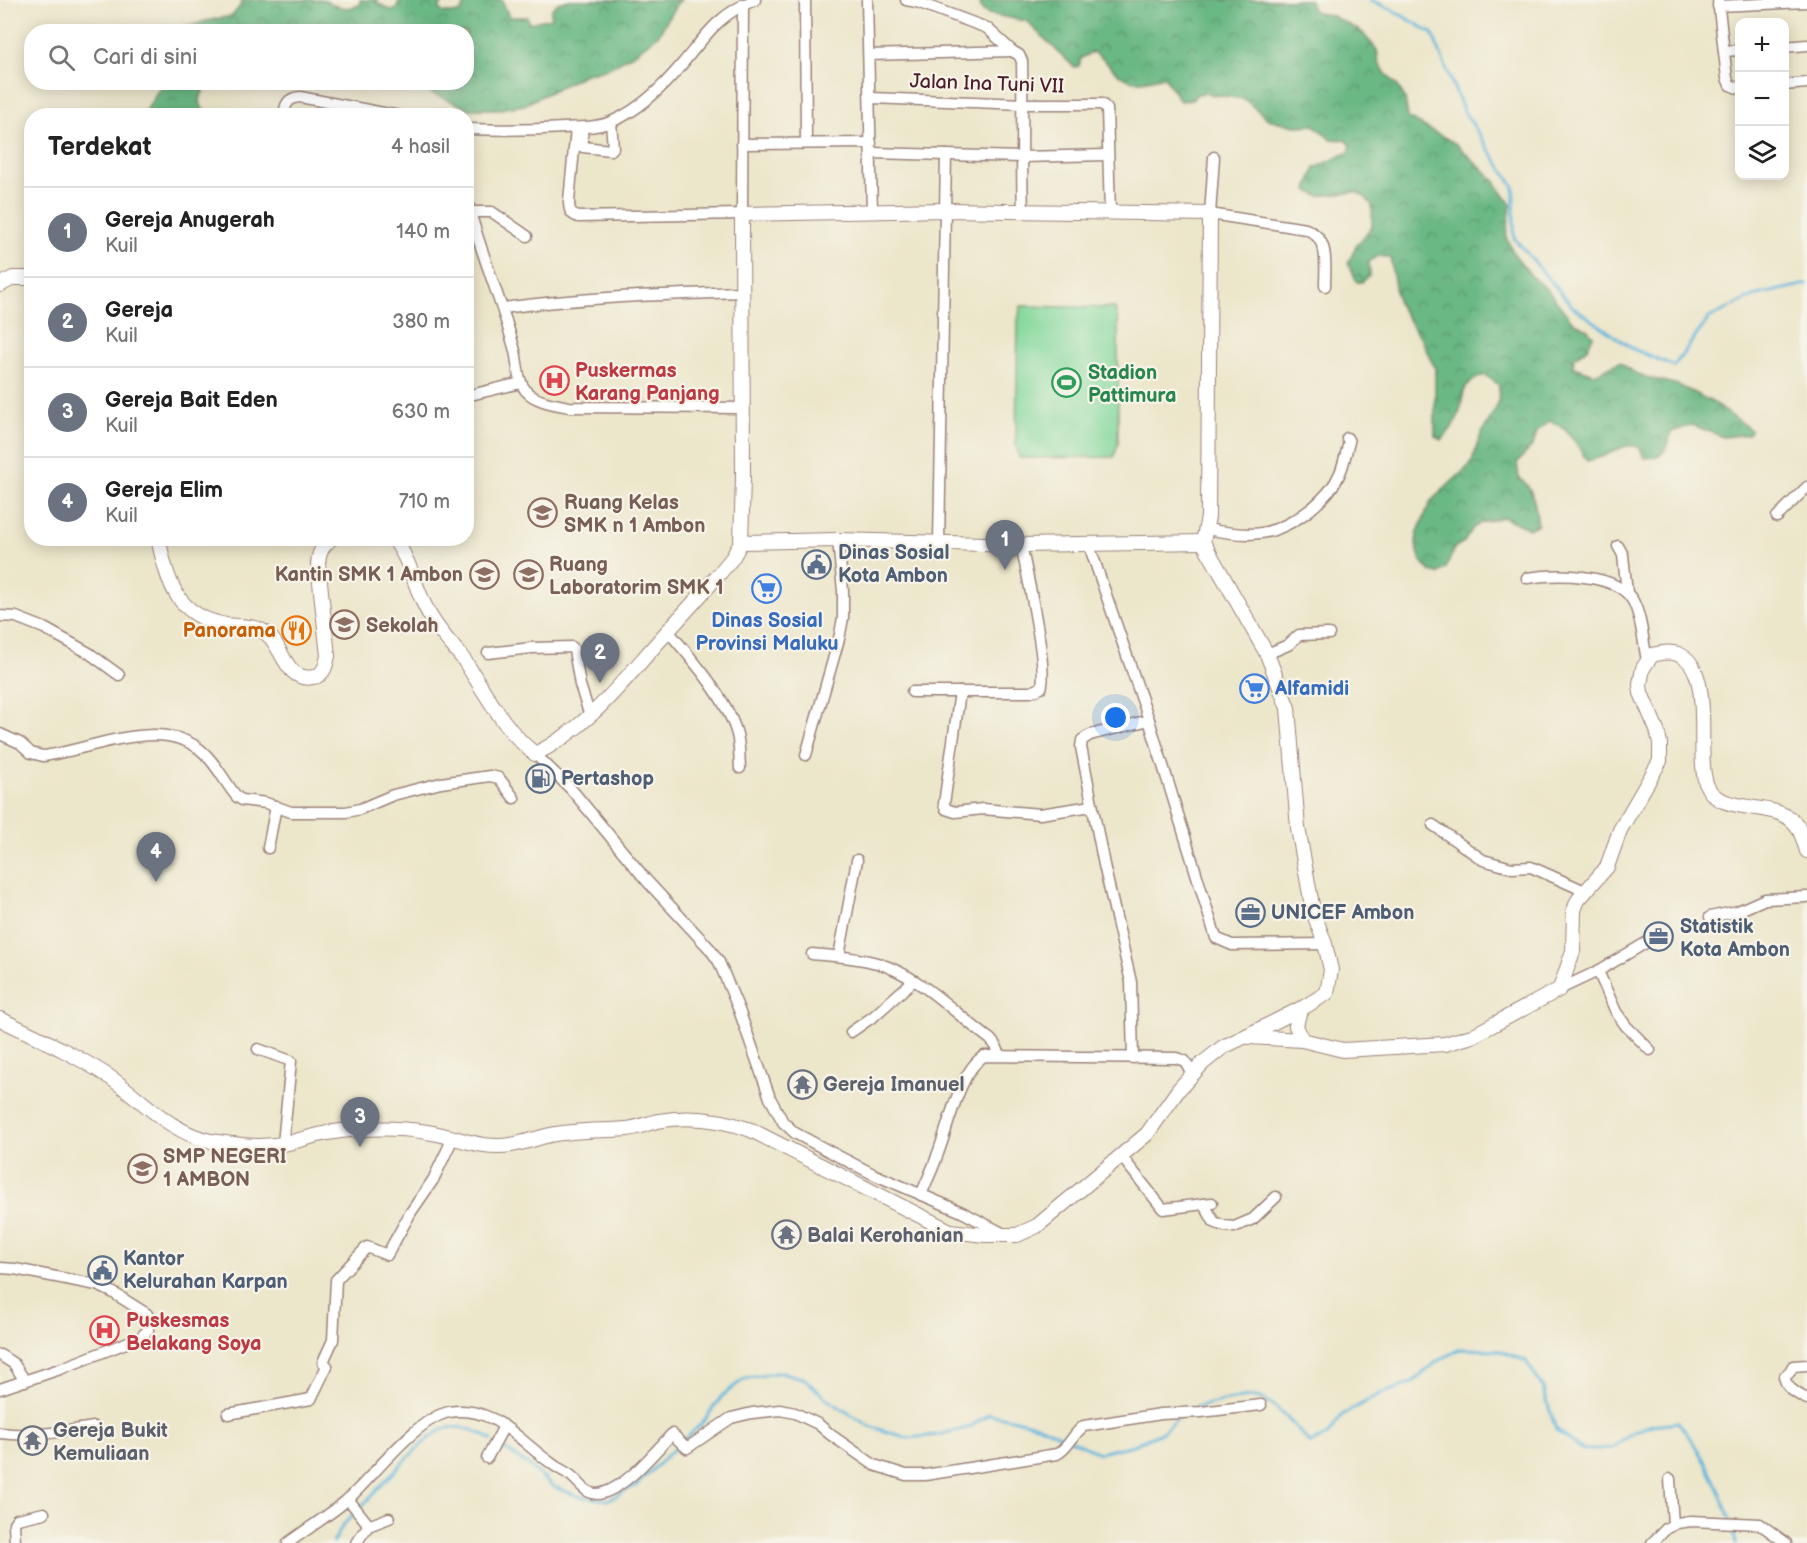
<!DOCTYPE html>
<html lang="id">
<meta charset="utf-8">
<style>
body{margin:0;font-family:"Balsamiq Sans",sans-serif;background:#f2f2f2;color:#222}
.controls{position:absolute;right:18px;top:18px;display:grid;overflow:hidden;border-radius:12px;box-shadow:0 3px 15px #0003}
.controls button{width:54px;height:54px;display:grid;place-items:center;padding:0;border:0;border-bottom:2px solid #e0e0e0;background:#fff;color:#222;font:30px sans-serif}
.you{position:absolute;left:1116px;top:718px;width:21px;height:21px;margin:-15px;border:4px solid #fff;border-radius:50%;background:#1a73e8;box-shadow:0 0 0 9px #1a73e833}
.badge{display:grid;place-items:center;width:39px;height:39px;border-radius:50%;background:#c8321e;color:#fff;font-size:20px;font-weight:700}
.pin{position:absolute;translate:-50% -50px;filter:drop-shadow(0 2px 3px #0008)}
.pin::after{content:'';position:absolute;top:32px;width:21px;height:18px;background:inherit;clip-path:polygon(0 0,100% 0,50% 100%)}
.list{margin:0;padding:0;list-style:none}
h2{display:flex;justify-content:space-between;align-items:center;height:78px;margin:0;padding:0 24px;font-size:26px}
h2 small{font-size:20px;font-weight:400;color:#767676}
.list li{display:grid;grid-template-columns:39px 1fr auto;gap:18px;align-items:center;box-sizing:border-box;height:90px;padding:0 24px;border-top:2px solid #e0e0e0}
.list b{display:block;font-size:22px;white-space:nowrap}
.list p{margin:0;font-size:20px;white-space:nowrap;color:#767676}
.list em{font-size:20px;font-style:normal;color:#767676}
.icon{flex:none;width:33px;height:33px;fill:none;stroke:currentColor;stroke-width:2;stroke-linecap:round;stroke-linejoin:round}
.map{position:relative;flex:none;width:1807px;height:1543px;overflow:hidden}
.search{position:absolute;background:#fff;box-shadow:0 3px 15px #0003;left:24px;top:24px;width:450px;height:66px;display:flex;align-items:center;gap:15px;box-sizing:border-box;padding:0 21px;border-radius:24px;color:#767676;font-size:22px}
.panel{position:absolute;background:#fff;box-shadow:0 3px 15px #0003;left:24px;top:108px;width:450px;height:438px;border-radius:24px}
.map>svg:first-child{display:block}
.forest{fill:url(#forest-crowns);stroke:#5a6c57;stroke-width:1.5}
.pitch{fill:#83d89b;stroke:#667c63;stroke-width:1.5}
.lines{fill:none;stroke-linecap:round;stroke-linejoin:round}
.stream{stroke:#60b5dc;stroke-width:3}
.minor-casing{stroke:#9b827a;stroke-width:13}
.tertiary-casing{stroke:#9b827a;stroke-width:16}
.minor{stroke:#fff;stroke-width:10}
.tertiary{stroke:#fff;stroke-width:14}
.labels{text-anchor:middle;stroke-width:4.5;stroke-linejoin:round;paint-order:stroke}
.street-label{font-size:20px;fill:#4a1f2b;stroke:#f7f3e8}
.health-label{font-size:20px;font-weight:bold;fill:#be3a42;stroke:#f7f3e8;text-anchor:start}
.leisure-label{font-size:20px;font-weight:bold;fill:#27864d;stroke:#f7f3e8;text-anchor:start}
.education-label{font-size:20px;font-weight:bold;fill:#785e54;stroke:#f7f3e8;text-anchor:start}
.service-label{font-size:20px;font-weight:bold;fill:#4e5e75;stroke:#f7f3e8;text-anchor:start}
.shop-label{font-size:20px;font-weight:bold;fill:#366cbe;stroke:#f7f3e8}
.food-label{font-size:20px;font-weight:bold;fill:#c56008;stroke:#f7f3e8;text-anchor:end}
.worship-label{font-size:20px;font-weight:bold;fill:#5b616d;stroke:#f7f3e8;text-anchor:start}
</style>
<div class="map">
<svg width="1807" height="1543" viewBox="0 0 1807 1543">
<defs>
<pattern id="forest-crowns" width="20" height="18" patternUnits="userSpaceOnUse" patternTransform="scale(1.5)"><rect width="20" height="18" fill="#6ab883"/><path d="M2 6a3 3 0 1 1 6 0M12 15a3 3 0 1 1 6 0" fill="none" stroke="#59956b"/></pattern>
</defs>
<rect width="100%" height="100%" fill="#f7f3e8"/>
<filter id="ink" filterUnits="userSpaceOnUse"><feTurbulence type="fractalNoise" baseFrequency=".0167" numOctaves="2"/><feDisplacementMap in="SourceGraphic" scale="12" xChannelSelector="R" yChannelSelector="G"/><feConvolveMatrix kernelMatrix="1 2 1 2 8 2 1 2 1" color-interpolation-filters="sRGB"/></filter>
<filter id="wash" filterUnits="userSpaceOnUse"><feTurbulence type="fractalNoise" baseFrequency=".008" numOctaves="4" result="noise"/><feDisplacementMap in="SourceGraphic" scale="24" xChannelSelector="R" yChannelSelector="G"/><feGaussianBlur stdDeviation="1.35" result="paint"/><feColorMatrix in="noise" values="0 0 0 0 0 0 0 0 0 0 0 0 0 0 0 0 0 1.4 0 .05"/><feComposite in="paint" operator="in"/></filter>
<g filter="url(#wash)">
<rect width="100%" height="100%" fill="#ece6ca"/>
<!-- forest -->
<g class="forest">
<path d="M242,0h84c10,8 21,10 34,5v-5h18l-1,3 14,7h4l5,-10h44l-5,9 5,4h16l6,-11h5l1,-2h30l7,17h18l2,6 22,-5v-8l7,-7 12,-3h111l-4,3 -18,31 -21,17 -27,16 -28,8 -59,30 -24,4h-30l-58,-24 -18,-2 72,-1v-50l-291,-1 31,-10 26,-5 9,-11z"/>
<path d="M980,0h330l2,8 5,5 14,2 31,17 15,18 2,13 7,11 11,11 8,13 3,20 47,25 38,36 18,26 -5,32 8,17 20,25 12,9 26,33 14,7 7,8 -5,11 -14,11 -1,9 22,7 24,-12 19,13 40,10 34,17 39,28 -2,4 -26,3 -31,-12 -21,7c-6,19 -5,25 -26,26l-6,-11c-16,-4 -20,3 -33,8 -5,3 -13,4 -19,6 -10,-16 -19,-35 -38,-40l-12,11 -4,13 -16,18 2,15c16,10 16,29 19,46l-9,5 -25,-12 -23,6 -8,5 -9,14 -9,5 -9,21 -8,6 -7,-2 -10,-11 -5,-16 1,-11 14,-33 40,-37 8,-25 19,-35 1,-19 -14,-10c-29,10 -18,20 -27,41 -3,9 -10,17 -16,24l-7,-4v-68l-14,-29 -23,-35 -8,-47 -13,-1 -8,6 1,13 -8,7h-5l-9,-19 9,-18 15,-18v-22l-8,-9 -8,-4 -38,4 -11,-6 8,-22 34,-16 2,-7 -6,-5 -15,-1 -16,-14 -19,1 -27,-7 -24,-20 -40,-6 -7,1 -5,6 -12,1 -16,-25c-9,2 -20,6 -29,5 -18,-1 -27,-22 -42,-29l-12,6 -2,8 -5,1 -48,-46 -37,-7 -8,-5z"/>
<path d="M163,83h44c-7,15 -11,18 0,32h-64z"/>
</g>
<!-- pitch -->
<path class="pitch" d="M1021,306l94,2 3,13v123l-4,13 -95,1 -3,-13 2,-125z"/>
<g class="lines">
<!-- stream -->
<g class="stream">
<path d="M1370,0l21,9 41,24 31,77 51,77v51l58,68 61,43 41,17 35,-48 44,-22 54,-12"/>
<path d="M1196,1407c12,-3 55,-13 65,-9 20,9 34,30 49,45l17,-7 15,-21 38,-21 32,-11 24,-21 24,-13 38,1 28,11 17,27 13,42 27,20 29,-2 22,-16 18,-7 26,-3c24,30 40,62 52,98"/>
<path d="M684,1440l19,-18 19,-26 22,-17 37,-7 24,7 23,21 41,26 39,12 30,-3 32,-8 19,-13 48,11 62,28 34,-8 28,-12 19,-17"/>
<path d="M497,1444l31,21 26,22 27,10 27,3 29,-15 42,-41"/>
<path d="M360,1508c16,-16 66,-74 84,-79 17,-5 34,2 48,11"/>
<path d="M1732,1526l4,17"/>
<path d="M333,1543l10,-18 12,-12"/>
</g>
</g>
</g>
<g filter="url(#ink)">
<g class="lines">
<defs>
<g id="minor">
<path d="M805,0l1,142"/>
<path d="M867,0l5,212"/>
<path d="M1718,0l9,78 3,7 10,4"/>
<path d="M1718,6l89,-4"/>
<path d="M1784,47l23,-2"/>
<path d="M1012,51l7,4 3,6c1,50 -1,100 1,150"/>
<path d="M1724,51l16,-1"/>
<path d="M869,55l143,-4 -25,-23 -70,-26 -11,-2"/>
<path d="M1784,85l23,-2"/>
<path d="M871,98l152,6h79l5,5 3,104"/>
<path d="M285,116c-1,-11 3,-18 15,-19l99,19"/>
<path d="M576,128l-7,73c0,8 1,13 9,16l164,-3 1,-210"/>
<path d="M466,129c33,1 65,1 97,-1 17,-1 35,0 50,-7 28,-12 51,-35 70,-58 23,-28 37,-50 72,-63"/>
<path d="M582,129l1,18 28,3 2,-2 -2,-26"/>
<path d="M742,144l129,-1"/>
<path d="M872,153l149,4 86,-2"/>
<path d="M1214,157l-4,57 96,15c24,10 19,35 19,57"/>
<path d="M466,197c13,52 35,102 49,154 3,13 2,29 11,40 10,11 29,13 43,16l174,1"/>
<path d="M470,212h22l35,24"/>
<path d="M503,308c80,-11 159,-13 239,-16"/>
<path d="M466,396l55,-13"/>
<path d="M1777,517l30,-30"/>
<path d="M1207,529c44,9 68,8 104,-20 12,-10 23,-21 29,-36 4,-9 6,-21 9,-31l-2,-4"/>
<path d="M939,544l7,-389"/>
<path d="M1089,545l60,175 -59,15 -8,5 -1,7 23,118 27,117 2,76"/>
<path d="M1618,546l5,9 4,38"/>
<path d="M1527,578c28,-4 90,-6 106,23 9,17 10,41 14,59"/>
<path d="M0,616l16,1 28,11 45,25 30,22"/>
<path d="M668,631c24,28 57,65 68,100 4,11 3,25 4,37"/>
<path d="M488,653l44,-5 40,-1 2,3 6,35 10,31"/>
<path d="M1267,654l21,-9 11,-10 30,-1"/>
<path d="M912,692h119l10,-4c8,-18 -15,-119 -20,-143"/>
<path d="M960,692l-16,112 2,5 9,3 28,-3 57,5 52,-8"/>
<path d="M1149,720l67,218 16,7 93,-1"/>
<path d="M0,734l20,9 11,10 12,3c48,-6 120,-42 161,-3 14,13 21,30 33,44l5,3 24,3 25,9h55l14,-3 33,-14 48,-12 49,-7 9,2 15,20"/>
<path d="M535,754l36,35 76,92 63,68 9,13 20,48 31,88 13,24 12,11 43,23 35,18 89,38 44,23"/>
<path d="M806,755l33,-116 4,-21v-27l-5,-51"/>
<path d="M1433,825l50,35 29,8 19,-1 54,24"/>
<path d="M268,848l8,-42"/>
<path d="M1710,917l28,-6 27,-12 42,-2"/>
<path d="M812,954c22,2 44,3 65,9 44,13 77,50 113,76l6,7 4,9"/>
<path d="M839,956l18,-96"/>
<path d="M1598,971l18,41 10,14 24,24"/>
<path d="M1560,989l38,-18 63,-37"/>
<path d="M851,1032l23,-16 39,-35"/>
<path d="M258,1049l33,12 -8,83"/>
<path d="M1121,1156l42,53 49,-6"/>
<path d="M921,1195c5,-13 12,-26 16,-39 11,-27 22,-85 47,-100l192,2 9,3 7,13"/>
<path d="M1204,1204l10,18 10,4 10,1 19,-8 23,-22"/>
<path d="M0,1268l15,1 82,16 15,7 35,22 2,4 -1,12 -7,7 -81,32 -60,20"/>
<path d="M0,1355l14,9 11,17"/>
<path d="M1807,1365l-14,1 -4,7 -5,4c3,12 13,17 23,22"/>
<path d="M228,1414l83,-15 16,-33 -4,-4 10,-22 3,-60 31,-33 20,8 24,-43 22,-32 20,-42"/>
<path d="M0,1433c33,4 62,-1 94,-6"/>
<path d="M487,1458l17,-32"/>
<path d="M1670,1479l3,46"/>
<path d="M348,1499l20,25v2l-12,17"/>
<path d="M368,1526l21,-8"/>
<path d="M15,1543l-1,-20 3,-4 27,-6"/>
<path d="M288,1543c19,-14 40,-27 59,-43 26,-23 68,-81 102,-88 44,-8 70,29 102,51 6,5 13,8 19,12 12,9 17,23 33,18 24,-7 52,-41 69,-59l15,14 44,-30 21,-5 28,-3 15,3 23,11 13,11 43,30 32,10h19l132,-21c12,-6 16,-21 27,-28l77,-12 40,-2 60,-7"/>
<path d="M1652,1543l15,-15 10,-5 14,-2 69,3 26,19"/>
</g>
<g id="tertiary">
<path d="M0,285l13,-7h19"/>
<path d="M158,538c10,45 18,78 68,87 13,2 29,0 40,8 17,12 19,50 48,44 10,-2 12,-12 14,-21l-10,-92c1,-12 4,-18 14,-26"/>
<path d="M741,542l97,-2 183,5 182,-3"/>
<path d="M1300,1009l-4,17 6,14"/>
<path d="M0,1019c37,18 74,35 108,57 33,22 62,57 103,65 24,4 48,7 72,3 15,-3 29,-8 44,-11 32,-5 68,-6 100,-1 29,4 54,18 84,13 13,-2 26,-7 39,-10 26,-5 52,-4 77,-6 11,-1 21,-6 31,-8 33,-6 62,-2 93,9l199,101 35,4h32l20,-9 110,-92 32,-45 24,-26 20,-16 21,-10 62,-31 21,-13 4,-23 -6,-26 -12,-33 -15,-83 -10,-120 -21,-54 -64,-112 5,-25 2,-303 -265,-4 -203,4 1,264 -2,64 -8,15 -13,16c-25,29 -51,56 -76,85 -33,38 -64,74 -109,96 -32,-25 -49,-61 -71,-94 -13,-17 -29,-32 -38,-52 -12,-23 -16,-49 -33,-70"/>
<path d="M1249,1037l53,3 41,10 102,-6 27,-8 88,-47 13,-38 1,-41 4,-10 29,-33 13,-37 40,-69v-18l-3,-13 -16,-37 -1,-9 3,-16 9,-13c73,-21 40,97 55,131 12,29 65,14 87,36 7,7 10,19 13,29"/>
</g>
</defs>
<!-- minor casing -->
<use href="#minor" class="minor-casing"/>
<!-- tertiary casing -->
<use href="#tertiary" class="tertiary-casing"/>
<!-- minor -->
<use href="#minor" class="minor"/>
<!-- tertiary -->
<use href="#tertiary" class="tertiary"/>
</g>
</g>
<!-- icons -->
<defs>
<symbol id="hospital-ring" viewBox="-11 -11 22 22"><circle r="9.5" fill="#f7f3e8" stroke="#e0444e" stroke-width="1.5"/><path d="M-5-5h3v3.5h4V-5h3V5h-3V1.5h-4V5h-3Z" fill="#e0444e"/></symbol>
<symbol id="stadium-ring" viewBox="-11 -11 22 22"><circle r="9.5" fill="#f7f3e8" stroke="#2e9e5b" stroke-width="1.5"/><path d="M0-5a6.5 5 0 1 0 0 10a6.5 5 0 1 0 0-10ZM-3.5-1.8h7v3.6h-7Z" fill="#2e9e5b"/></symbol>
<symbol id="school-ring" viewBox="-11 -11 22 22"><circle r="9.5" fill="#f7f3e8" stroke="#8d6e63" stroke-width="1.5"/><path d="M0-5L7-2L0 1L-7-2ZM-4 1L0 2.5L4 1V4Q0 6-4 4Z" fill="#8d6e63"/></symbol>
<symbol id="civic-ring" viewBox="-11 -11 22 22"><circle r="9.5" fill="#f7f3e8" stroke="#5c6f8a" stroke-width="1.5"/><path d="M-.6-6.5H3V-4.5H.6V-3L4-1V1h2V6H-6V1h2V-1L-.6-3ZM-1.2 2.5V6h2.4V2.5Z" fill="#5c6f8a"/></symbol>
<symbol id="supermarket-ring" viewBox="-11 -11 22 22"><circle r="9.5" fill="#f7f3e8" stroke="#3f7fe0" stroke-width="1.5"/><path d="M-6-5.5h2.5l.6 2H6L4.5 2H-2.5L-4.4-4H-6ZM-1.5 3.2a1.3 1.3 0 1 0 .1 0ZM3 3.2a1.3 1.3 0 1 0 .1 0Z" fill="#3f7fe0"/></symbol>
<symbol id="restaurant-ring" viewBox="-11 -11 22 22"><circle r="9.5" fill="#f7f3e8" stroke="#e8710a" stroke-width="1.5"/><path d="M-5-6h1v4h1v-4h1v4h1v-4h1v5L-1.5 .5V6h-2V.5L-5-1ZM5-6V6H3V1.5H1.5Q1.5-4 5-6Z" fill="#e8710a"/></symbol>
<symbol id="fuel-ring" viewBox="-11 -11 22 22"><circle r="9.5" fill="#f7f3e8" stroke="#5c6f8a" stroke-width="1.5"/><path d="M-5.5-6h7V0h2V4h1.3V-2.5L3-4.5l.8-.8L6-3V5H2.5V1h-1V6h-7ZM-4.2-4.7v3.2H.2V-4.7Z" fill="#5c6f8a"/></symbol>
<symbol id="office-ring" viewBox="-11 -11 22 22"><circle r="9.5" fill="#f7f3e8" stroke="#5c6f8a" stroke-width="1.5"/><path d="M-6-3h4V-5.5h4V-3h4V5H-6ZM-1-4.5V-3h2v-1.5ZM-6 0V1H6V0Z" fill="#5c6f8a"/></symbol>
<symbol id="temple-ring" viewBox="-11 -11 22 22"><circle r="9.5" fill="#f7f3e8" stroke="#6b7280" stroke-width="1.5"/><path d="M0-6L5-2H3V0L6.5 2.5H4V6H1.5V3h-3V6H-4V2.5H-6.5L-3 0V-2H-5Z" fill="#6b7280"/></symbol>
</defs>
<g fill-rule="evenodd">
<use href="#hospital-ring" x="538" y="364" width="33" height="33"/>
<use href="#stadium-ring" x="1050" y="366" width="33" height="33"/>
<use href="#school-ring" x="526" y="496" width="33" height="33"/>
<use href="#civic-ring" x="800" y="548" width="33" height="33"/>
<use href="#school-ring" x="468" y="558" width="33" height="33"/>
<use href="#school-ring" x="512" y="558" width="33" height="33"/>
<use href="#supermarket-ring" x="750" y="572" width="33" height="33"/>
<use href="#school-ring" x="328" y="608" width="33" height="33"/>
<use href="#restaurant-ring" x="280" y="614" width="33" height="33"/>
<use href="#supermarket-ring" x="1238" y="672" width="33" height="33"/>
<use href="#fuel-ring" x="524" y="762" width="33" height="33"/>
<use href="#office-ring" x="1234" y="896" width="33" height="33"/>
<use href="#office-ring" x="1642" y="920" width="33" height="33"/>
<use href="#temple-ring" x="786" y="1068" width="33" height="33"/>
<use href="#school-ring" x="126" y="1152" width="33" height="33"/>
<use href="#temple-ring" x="770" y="1218" width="33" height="33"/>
<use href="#civic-ring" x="86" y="1254" width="33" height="33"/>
<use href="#hospital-ring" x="88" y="1314" width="33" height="33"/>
<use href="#temple-ring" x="16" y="1424" width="33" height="33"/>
</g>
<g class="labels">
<!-- street labels -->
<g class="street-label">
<text transform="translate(987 83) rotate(2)" y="7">Jalan Ina Tuni VII</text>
</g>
<!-- health labels -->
<g class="health-label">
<text x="575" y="377">Puskermas<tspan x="575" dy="23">Karang Panjang</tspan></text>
<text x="126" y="1327">Puskesmas<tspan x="126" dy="23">Belakang Soya</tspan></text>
</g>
<!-- leisure labels -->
<g class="leisure-label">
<text x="1088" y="379">Stadion<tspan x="1088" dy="23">Pattimura</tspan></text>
</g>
<!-- education labels -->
<g class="education-label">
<text x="564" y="509">Ruang Kelas<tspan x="564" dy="23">SMK n 1 Ambon</tspan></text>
<text x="549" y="571">Ruang<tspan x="549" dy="23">Laboratorim SMK 1</tspan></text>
<text x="463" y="581" text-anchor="end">Kantin SMK 1 Ambon</text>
<text x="366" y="632">Sekolah</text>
<text x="163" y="1163">SMP NEGERI<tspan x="163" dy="23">1 AMBON</tspan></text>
</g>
<!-- service labels -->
<g class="service-label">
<text x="838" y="559">Dinas Sosial<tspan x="838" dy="23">Kota Ambon</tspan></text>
<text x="561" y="785">Pertashop</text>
<text x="1271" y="919">UNICEF Ambon</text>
<text x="1680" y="933">Statistik<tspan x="1680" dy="23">Kota Ambon</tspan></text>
<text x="123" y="1265">Kantor<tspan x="123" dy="23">Kelurahan Karpan</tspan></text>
</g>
<!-- shop labels -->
<g class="shop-label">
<text x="767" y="627">Dinas Sosial<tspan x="767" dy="23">Provinsi Maluku</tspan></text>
<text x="1275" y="695" text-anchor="start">Alfamidi</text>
</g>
<!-- food labels -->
<g class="food-label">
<text x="276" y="637">Panorama</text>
</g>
<!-- worship labels -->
<g class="worship-label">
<text x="823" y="1091">Gereja Imanuel</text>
<text x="807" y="1242">Balai Kerohanian</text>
<text x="53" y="1437">Gereja Bukit<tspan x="53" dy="23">Kemuliaan</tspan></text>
</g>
</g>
</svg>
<div class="controls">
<button>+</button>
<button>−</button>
<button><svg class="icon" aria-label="layers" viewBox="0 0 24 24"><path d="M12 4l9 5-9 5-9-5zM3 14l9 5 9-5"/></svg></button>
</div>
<div class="you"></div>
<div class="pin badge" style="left:1005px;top:570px;background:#6b7280">1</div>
<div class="pin badge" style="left:600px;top:683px;background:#6b7280">2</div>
<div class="pin badge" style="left:360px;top:1147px;background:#6b7280">3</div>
<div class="pin badge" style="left:156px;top:882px;background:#6b7280">4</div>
<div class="search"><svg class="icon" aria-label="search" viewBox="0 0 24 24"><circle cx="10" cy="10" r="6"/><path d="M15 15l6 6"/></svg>Cari di sini</div>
<section class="panel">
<h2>Terdekat<small>4 hasil</small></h2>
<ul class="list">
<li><span class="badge" style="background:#6b7280">1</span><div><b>Gereja Anugerah</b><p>Kuil</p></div><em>140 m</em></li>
<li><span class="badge" style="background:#6b7280">2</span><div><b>Gereja</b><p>Kuil</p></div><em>380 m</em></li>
<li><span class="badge" style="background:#6b7280">3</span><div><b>Gereja Bait Eden</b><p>Kuil</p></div><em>630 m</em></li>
<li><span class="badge" style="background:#6b7280">4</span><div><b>Gereja Elim</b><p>Kuil</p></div><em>710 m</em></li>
</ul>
</section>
</div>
